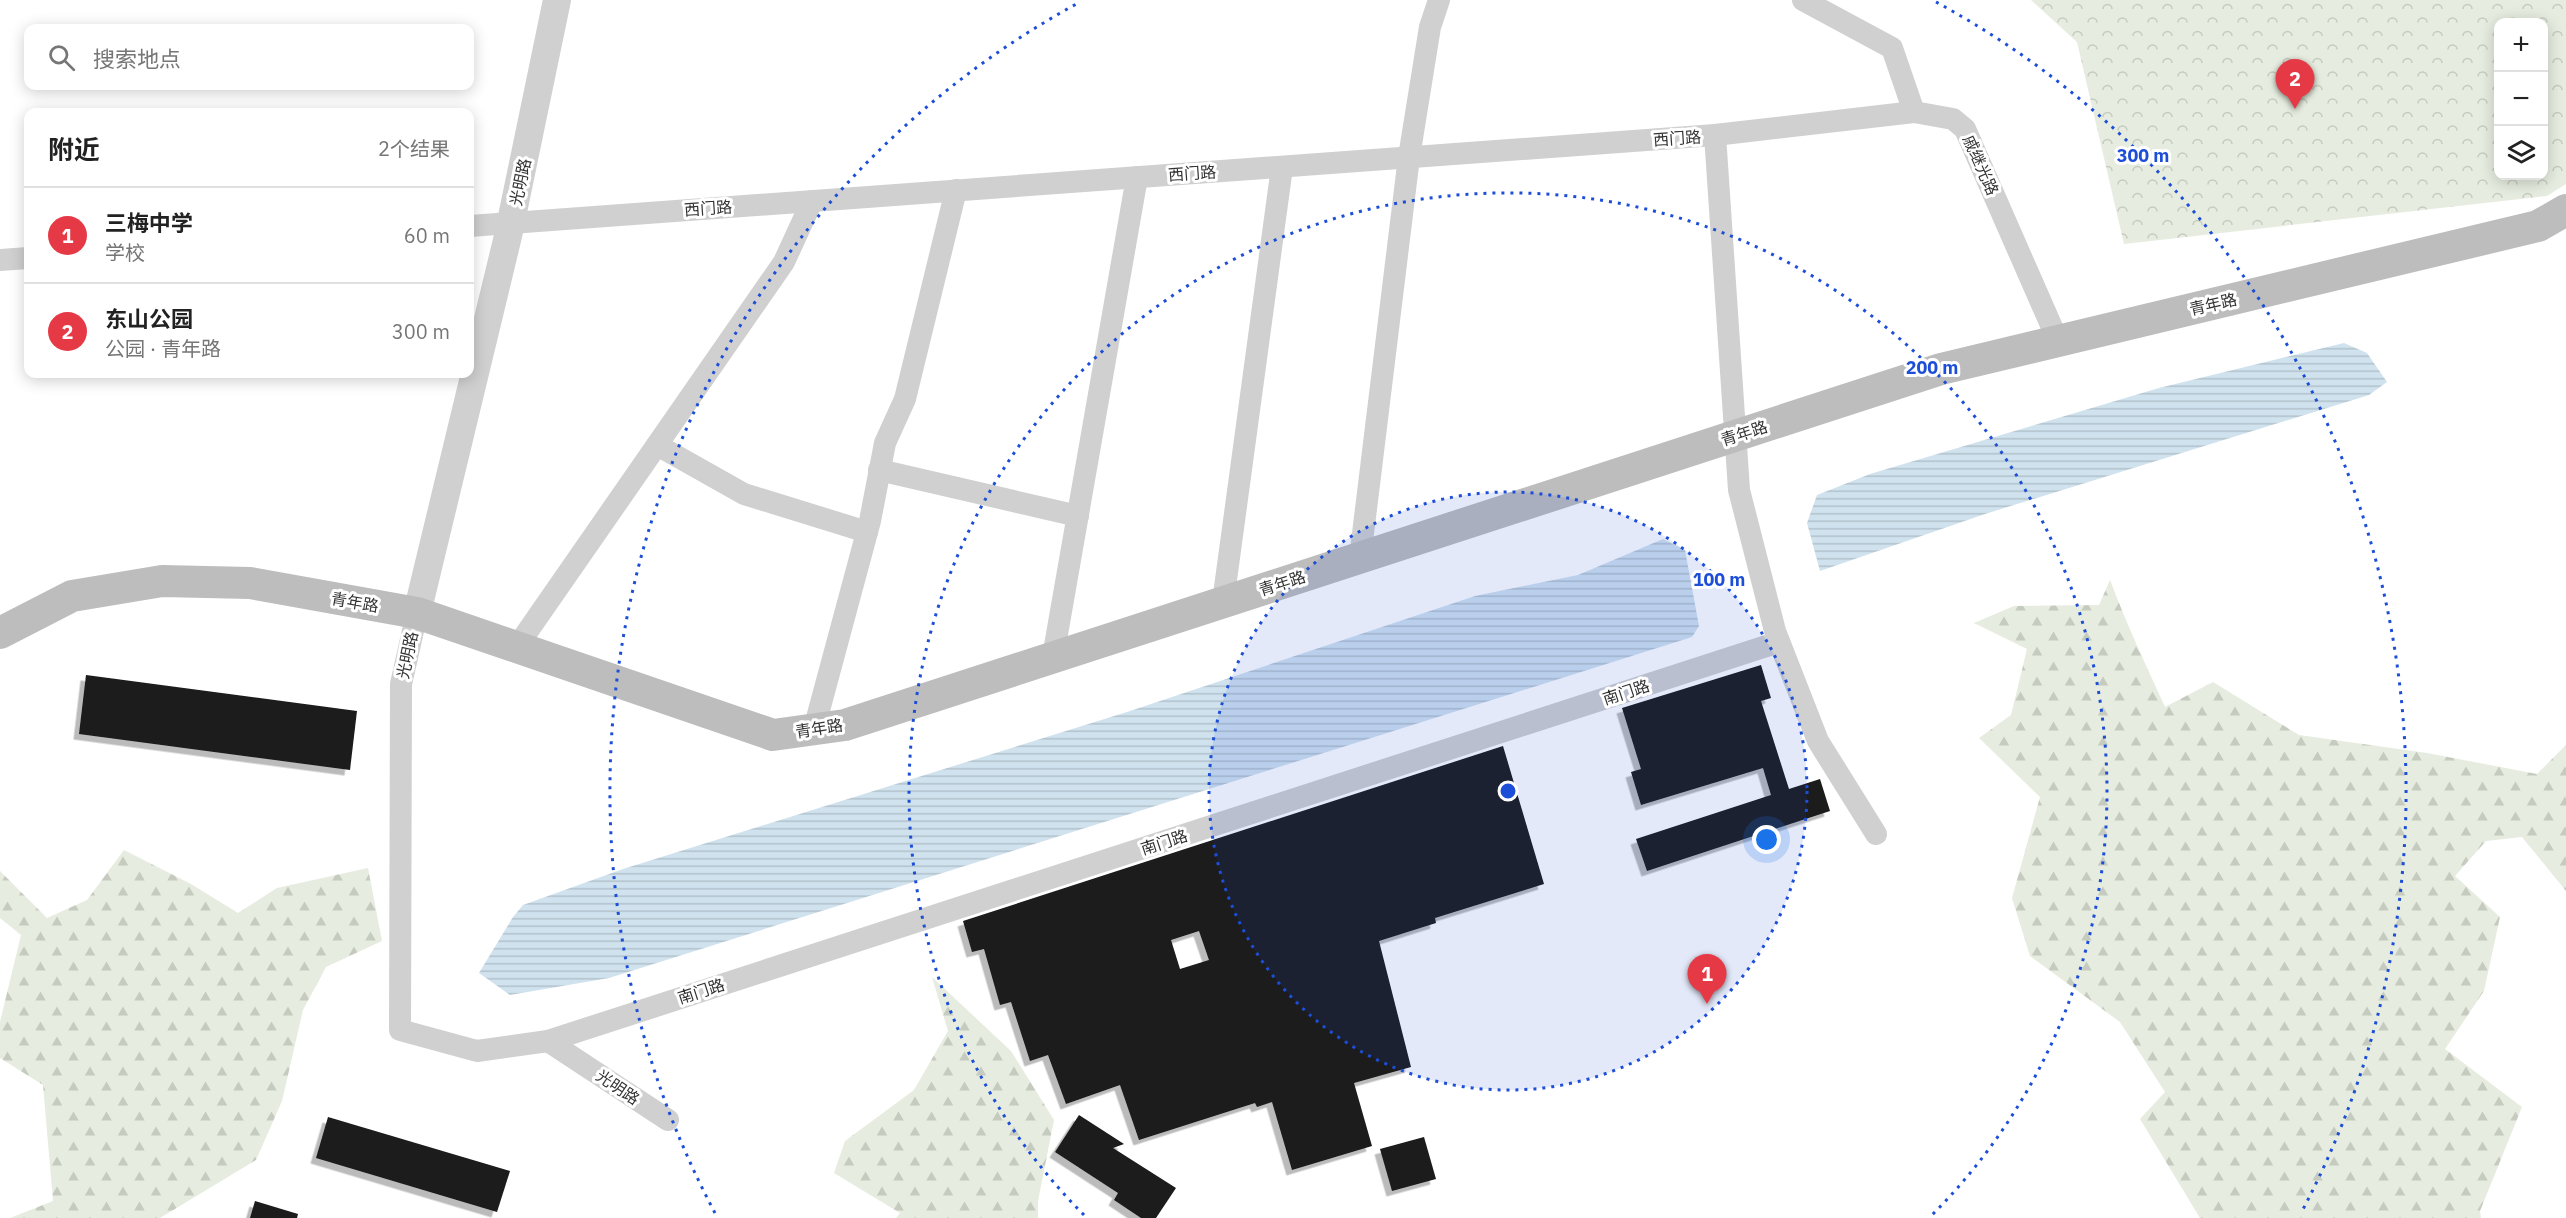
<!DOCTYPE html>
<html lang="zh">
<meta charset="utf-8">
<style>
body{margin:0;font-family:"IBM Plex Sans","Noto Sans SC",sans-serif;background:#f2f2f2;color:#222}
.controls{position:absolute;right:18px;top:18px;display:grid;overflow:hidden;border-radius:12px;box-shadow:0 3px 15px #0003}
.controls button{width:54px;height:54px;display:grid;place-items:center;padding:0;border:0;border-bottom:2px solid #e0e0e0;background:#fff;color:#222;font:30px sans-serif}
.you{position:absolute;left:1767px;top:840px;width:21px;height:21px;margin:-15px;border:4px solid #fff;border-radius:50%;background:#1a73e8;box-shadow:0 0 0 9px #1a73e833}
.badge{display:grid;place-items:center;width:39px;height:39px;border-radius:50%;background:#e63946;color:#fff;font-size:20px;font-weight:700}
.pin{position:absolute;translate:-50% -50px;filter:drop-shadow(0 2px 3px #0008)}
.pin::after{content:'';position:absolute;top:32px;width:21px;height:18px;background:inherit;clip-path:polygon(0 0,100% 0,50% 100%)}
.list{margin:0;padding:0;list-style:none}
h2{display:flex;justify-content:space-between;align-items:center;height:78px;margin:0;padding:0 24px;font-size:26px}
h2 small{font-size:20px;font-weight:400;color:#767676}
.list li{display:grid;grid-template-columns:39px 1fr auto;gap:18px;align-items:center;box-sizing:border-box;height:96px;padding:0 24px;border-top:2px solid #e0e0e0}
.list b{display:block;font-size:22px;white-space:nowrap}
.list p{margin:0;font-size:20px;white-space:nowrap;color:#767676}
.list em{font-size:20px;font-style:normal;color:#767676}
.icon{flex:none;width:33px;height:33px;fill:none;stroke:currentColor;stroke-width:2;stroke-linecap:round;stroke-linejoin:round}
.map{position:relative;flex:none;width:2566px;height:1218px;overflow:hidden}
.search{position:absolute;background:#fff;box-shadow:0 3px 15px #0003;left:24px;top:24px;width:450px;height:66px;display:flex;align-items:center;gap:15px;box-sizing:border-box;padding:0 21px;border-radius:12px;color:#767676;font-size:22px}
.panel{position:absolute;background:#fff;box-shadow:0 3px 15px #0003;left:24px;top:108px;width:450px;height:270px;border-radius:12px}
.map>svg:first-child{display:block}
.forest{fill:url(#forest-firs)}
.park{fill:url(#park-crowns);fill-rule:evenodd}
.water{fill:url(#water-rules)}
.building{fill:#1a1a1a;fill-rule:evenodd;filter:url(#shadow)}
.lines{fill:none;stroke-linecap:round;stroke-linejoin:round}
.minor{stroke:#d0d0d0;stroke-width:22}
.tertiary{stroke:#d0d0d0;stroke-width:28}
.secondary{stroke:#bdbdbd;stroke-width:32}
.ring{fill:none;stroke:#1d4ed8;stroke-width:3;stroke-dasharray:3 6}
.labels{text-anchor:middle;stroke-width:6;stroke-linejoin:round;paint-order:stroke}
.street-label{font-size:16px;fill:#333;stroke:#fff}
.centre{fill:#1d4ed8;stroke:#fff;stroke-width:3}
.ring-label{font-size:18px;text-anchor:middle;font-weight:bold;fill:#1d4ed8;stroke:#fff;stroke-width:6;stroke-linejoin:round;paint-order:stroke}
</style>
<div class="map">
<svg width="2566" height="1218" viewBox="0 0 2566 1218">
<defs>
<pattern id="forest-firs" width="22" height="20" patternUnits="userSpaceOnUse" patternTransform="scale(1.5)"><rect width="22" height="20" fill="#e6ecdf"/><path d="M5 1l3.5 6h-7zM16 11l3.5 6h-7z" fill="#c6cbc0"/></pattern>
<pattern id="park-crowns" width="20" height="18" patternUnits="userSpaceOnUse" patternTransform="scale(1.5)"><rect width="20" height="18" fill="#e6ecdf"/><path d="M2 6a3 3 0 1 1 6 0M12 15a3 3 0 1 1 6 0" fill="none" stroke="#c6cbc0"/></pattern>
<pattern id="water-rules" width="6" height="5" patternUnits="userSpaceOnUse" patternTransform="scale(1.5)"><rect width="6" height="5" fill="#cfe2ee"/><path d="M0 2.5h6" fill="none" stroke="#b2c2cd"/></pattern>
<filter id="shadow"><feDropShadow dx="-5.5" dy="5.5" stdDeviation="0" flood-color="#0004"/></filter>
</defs>
<rect width="100%" height="100%" fill="#fff"/>
<!-- forest -->
<g class="forest">
<path d="M2110,580c16,43 36,85 55,127l48,-25 86,53 128,18 110,21 29,-29v146l-44,-54 -36,4 -31,35 45,41 -16,74 -39,58 77,58 -42,104 1,7h-281l-60,-99 25,-27 -45,-70 -90,-66 -18,-58 28,-101 -61,-59 32,-23 16,-66 -53,-26 40,-17 85,-1z"/>
<path d="M124,850l67,34 47,29 39,-25 91,-20 14,73 -56,26 -23,43 -21,91 -26,59 -96,58h-150l43,-17 -10,-116 -43,-27v-36l21,-87 -21,-17v-47l47,47 40,-18z"/>
<path d="M932,977l79,74 43,69 -16,81v17h-142l4,-5 -66,-40 11,-32 69,-51 34,-59z"/>
</g>
<!-- park -->
<path class="park" d="M2031,0h535v184l-19,12 -423,48 -47,-202zM2498,22h46v154h-46z"/>
<!-- water -->
<g class="water">
<path d="M2344,343l23,10 20,29 -18,13 -384,119 -165,57 -13,-48 10,-28 53,-21 289,-86z"/>
<path d="M1663,539l22,11 14,76 -7,11 -1083,341 -99,17 -31,-22 34,-56 10,-12 100,-36 504,-157 348,-116 103,-21z"/>
</g>
<!-- building -->
<g class="building">
<path d="M1761,665l10,33 -10,3 28,88 31,-10 10,32 -183,60 -11,-32 135,-44 -8,-27 -122,37 -10,-33 10,-3 -19,-61z"/>
<path d="M86,675l271,36 -7,59 -271,-36z"/>
<path d="M1503,746l41,138 -109,34 1,5 -57,18 32,126 -57,16 18,63 -80,24 -20,-68 -15,5 -2,-4 -116,37 -19,-55 -54,19 -18,-49 -18,6 -19,-59 -11,3 -16,-56 -12,3 -9,-31zM1199,931l10,29 -29,9 -9,-29z"/>
<path d="M1079,1115l45,29 -11,4 63,40 -20,30h-15l-27,-18 4,-7 -63,-41z"/>
<path d="M328,1117l182,54 -13,41 -181,-54z"/>
<path d="M1424,1137l12,42 -44,12 -12,-42z"/>
<path d="M255,1201l43,13 -1,4h-47z"/>
</g>
<g class="lines">
<!-- minor -->
<g class="minor">
<path d="M1803,0l89,48 22,64 39,7 12,10 93,212"/>
<path d="M1715,135l24,355 36,141 43,110 58,93"/>
<path d="M470,226l1245,-91 199,-23"/>
<path d="M0,260l28,-2"/>
<path d="M657,445l87,49 123,38"/>
<path d="M879,470l199,46"/>
<path d="M1360,558l49,-401 21,-130 9,-27"/>
<path d="M1223,602l59,-435"/>
<path d="M417,613l-16,71 -1,346 77,21 71,-10 120,79"/>
<path d="M516,648l268,-386 28,-61"/>
<path d="M1053,657l84,-480"/>
<path d="M814,729l56,-208 15,-78 20,-44 51,-209"/>
<path d="M548,1041l1231,-399"/>
</g>
<!-- tertiary -->
<path class="tertiary" d="M417,613l91,-377 49,-236"/>
<!-- secondary -->
<path class="secondary" d="M0,633l72,-37 90,-15 88,2 167,30 356,122 72,-10 1096,-356 597,-143 28,-16"/>
</g>
<!-- distance rings -->
<circle cx="1508" cy="791" r="299" fill="#1d4ed8" fill-opacity=".12"/>
<g class="ring">
<circle cx="1508" cy="791" r="299"/>
<path d="M1084 1215A599 599 0 1 1 1932 1215"/>
<path d="M715 1213A898 898 0 0 1 1080 2M1936 2A898 898 0 0 1 2301 1213"/>
</g>
<g class="labels">
<!-- street labels -->
<g class="street-label">
<text transform="translate(1677 138) rotate(-4)" y="6">西门路</text>
<text transform="translate(1981 165) rotate(66)" y="6">戚继光路</text>
<text transform="translate(1192 173) rotate(-4)" y="6">西门路</text>
<text transform="translate(520 182) rotate(-78)" y="6">光明路</text>
<text transform="translate(708 208) rotate(-4)" y="6">西门路</text>
<text transform="translate(2213 304) rotate(-13)" y="6">青年路</text>
<text transform="translate(1744 433) rotate(-18)" y="6">青年路</text>
<text transform="translate(1282 583) rotate(-18)" y="6">青年路</text>
<text transform="translate(355 602) rotate(10)" y="6">青年路</text>
<text transform="translate(407 655) rotate(-78)" y="6">光明路</text>
<text transform="translate(1626 692) rotate(-18)" y="6">南门路</text>
<text transform="translate(819 728) rotate(-9)" y="6">青年路</text>
<text transform="translate(1164 842) rotate(-18)" y="6">南门路</text>
<text transform="translate(701 991) rotate(-18)" y="6">南门路</text>
<text transform="translate(618 1087) rotate(34)" y="6">光明路</text>
</g>
</g>
<circle cx="1508" cy="791" r="9" class="centre"/>
<g class="ring-label">
<text x="2143" y="162">300 m</text>
<text x="1932" y="374">200 m</text>
<text x="1719" y="586">100 m</text>
</g>
</svg>
<div class="controls">
<button>+</button>
<button>−</button>
<button><svg class="icon" aria-label="layers" viewBox="0 0 24 24"><path d="M12 4l9 5-9 5-9-5zM3 14l9 5 9-5"/></svg></button>
</div>
<div class="you"></div>
<div class="pin badge" style="left:1707px;top:1004px">1</div>
<div class="pin badge" style="left:2295px;top:109px">2</div>
<div class="search"><svg class="icon" aria-label="search" viewBox="0 0 24 24"><circle cx="10" cy="10" r="6"/><path d="M15 15l6 6"/></svg>搜索地点</div>
<section class="panel">
<h2>附近<small>2个结果</small></h2>
<ul class="list">
<li><span class="badge">1</span><div><b>三梅中学</b><p>学校</p></div><em>60 m</em></li>
<li><span class="badge">2</span><div><b>东山公园</b><p>公园 · 青年路</p></div><em>300 m</em></li>
</ul>
</section>
</div>
